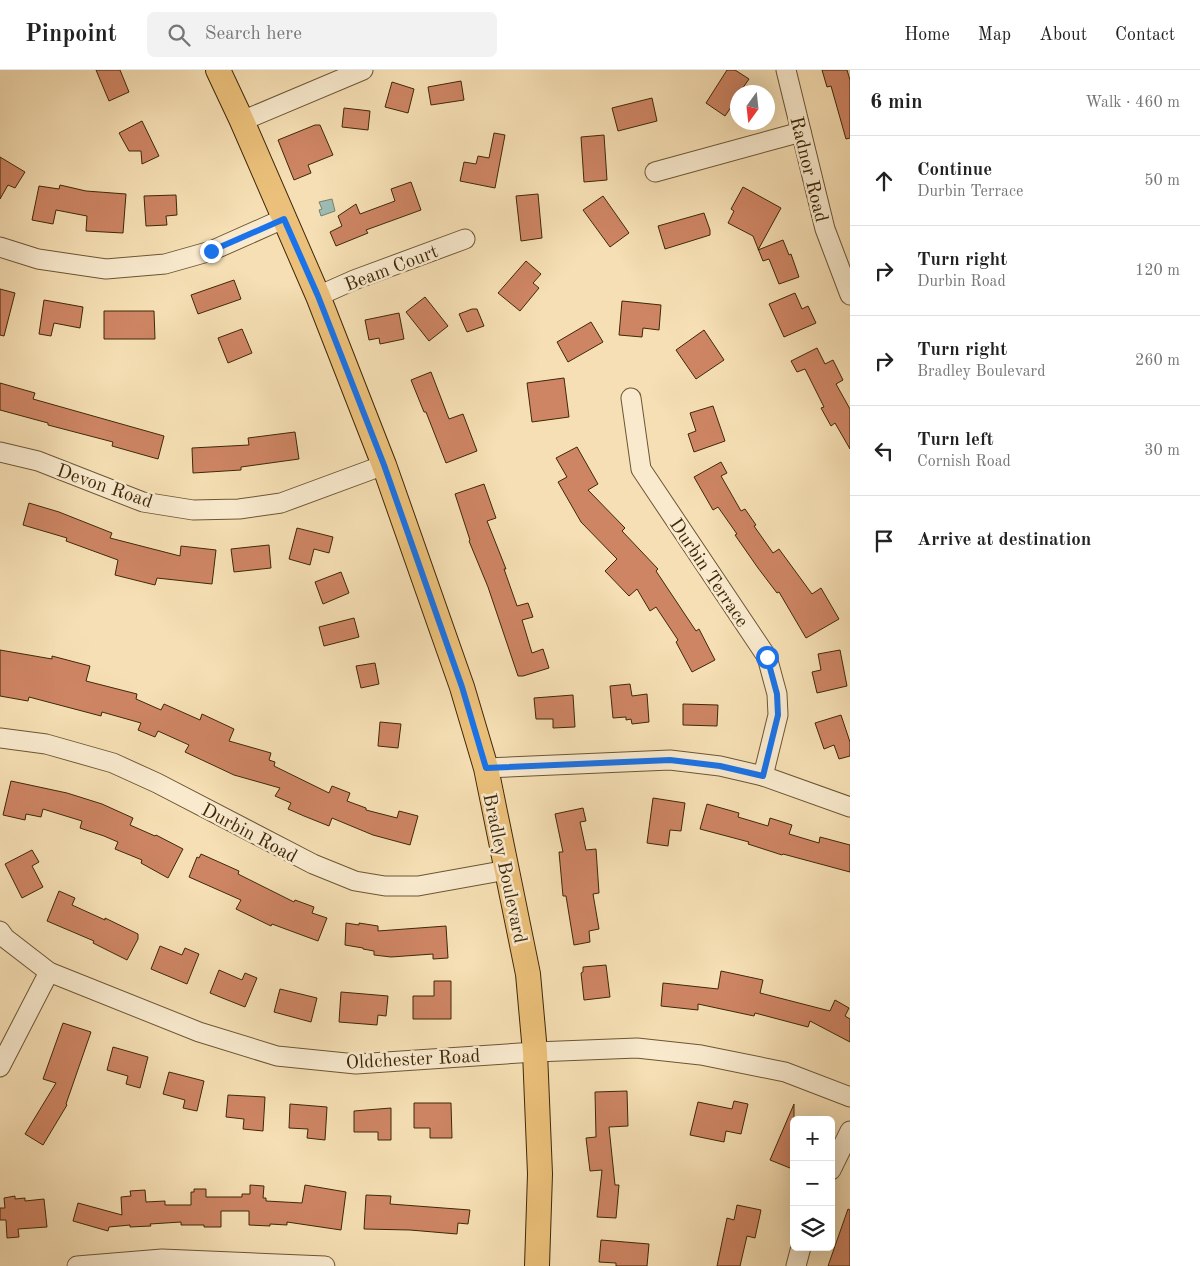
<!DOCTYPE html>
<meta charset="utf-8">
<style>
body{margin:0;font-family:"Old Standard TT",serif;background:#f2f2f2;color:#222}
.controls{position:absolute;right:15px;bottom:15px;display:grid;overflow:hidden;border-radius:8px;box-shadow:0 5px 20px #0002}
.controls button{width:45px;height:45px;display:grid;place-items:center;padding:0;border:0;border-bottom:1px solid #e0e0e0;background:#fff;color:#222;font:25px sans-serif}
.compass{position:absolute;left:730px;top:15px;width:45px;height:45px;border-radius:50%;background:#fff;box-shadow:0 5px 20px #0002;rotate:195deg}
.stop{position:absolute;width:15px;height:15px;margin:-11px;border:4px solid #1a73e8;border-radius:50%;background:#fff}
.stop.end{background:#1a73e8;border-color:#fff;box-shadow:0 1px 5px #0008}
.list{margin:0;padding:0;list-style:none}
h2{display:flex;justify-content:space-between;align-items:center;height:65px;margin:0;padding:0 20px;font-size:21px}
h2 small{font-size:16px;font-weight:400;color:#767676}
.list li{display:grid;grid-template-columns:32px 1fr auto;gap:15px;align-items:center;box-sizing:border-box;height:90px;padding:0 20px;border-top:1px solid #e0e0e0}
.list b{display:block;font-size:19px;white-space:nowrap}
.list p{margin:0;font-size:16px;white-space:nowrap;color:#767676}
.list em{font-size:16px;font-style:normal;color:#767676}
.icon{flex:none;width:28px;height:28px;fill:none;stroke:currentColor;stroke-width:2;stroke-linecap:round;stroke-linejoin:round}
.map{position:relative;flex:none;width:850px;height:1196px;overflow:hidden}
header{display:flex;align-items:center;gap:30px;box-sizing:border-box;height:70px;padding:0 25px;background:#fff;border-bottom:1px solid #e0e0e0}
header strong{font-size:24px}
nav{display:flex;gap:28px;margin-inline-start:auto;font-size:18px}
.search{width:350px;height:45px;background:#f2f2f2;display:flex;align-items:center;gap:12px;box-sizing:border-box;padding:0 18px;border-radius:8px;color:#767676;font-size:19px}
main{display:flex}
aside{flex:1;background:#fff}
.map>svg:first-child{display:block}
.water{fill:#9dbcb3;stroke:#77816f}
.building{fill:#ce8564;stroke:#3e2809}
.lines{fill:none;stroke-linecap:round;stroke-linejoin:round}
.minor-casing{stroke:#6c5634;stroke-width:21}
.major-casing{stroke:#3e2809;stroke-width:26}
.minor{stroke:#f9eace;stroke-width:19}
.major{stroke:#ebc07a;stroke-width:24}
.route{stroke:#1a73e8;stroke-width:6}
.labels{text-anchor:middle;stroke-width:5;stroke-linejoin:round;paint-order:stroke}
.street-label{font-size:19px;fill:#3e2809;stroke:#f9eace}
</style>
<header>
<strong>Pinpoint</strong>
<div class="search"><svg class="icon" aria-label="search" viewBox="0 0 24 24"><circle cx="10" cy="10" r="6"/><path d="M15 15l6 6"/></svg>Search here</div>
<nav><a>Home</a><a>Map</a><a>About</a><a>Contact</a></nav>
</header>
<main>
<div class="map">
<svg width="850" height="1196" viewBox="0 0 850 1196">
<rect width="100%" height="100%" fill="#f6dfb4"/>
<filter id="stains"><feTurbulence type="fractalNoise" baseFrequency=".004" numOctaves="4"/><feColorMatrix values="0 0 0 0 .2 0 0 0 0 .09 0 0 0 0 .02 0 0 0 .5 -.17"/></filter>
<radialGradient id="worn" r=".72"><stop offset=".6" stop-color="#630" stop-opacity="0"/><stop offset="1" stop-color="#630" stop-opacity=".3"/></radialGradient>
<!-- water -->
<path class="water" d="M332,129l3,12 -14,5 -2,-6 3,-1 -3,-7z"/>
<!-- building -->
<g class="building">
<path d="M96,0h24l9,22 -20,9z"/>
<path d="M727,0h8l14,9 -9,13h-2v5l-13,19 -19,-13z"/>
<path d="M822,0h25l3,10v58l-4,1 -15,-53 -4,1z"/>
<path d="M461,11l3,19 -33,5 -3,-18z"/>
<path d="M392,12l22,7 -6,24 -23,-6z"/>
<path d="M652,28l5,23 -39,10 -6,-23z"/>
<path d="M344,38l26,3 -2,19 -26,-3z"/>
<path d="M142,51l17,35 -17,8 -1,-13h-12l-10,-18z"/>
<path d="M315,55h5l13,30 -25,10 3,8 -17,7 -16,-40z"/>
<path d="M494,63l11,2 -10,53 -35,-7 4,-19 12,2 2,-8 11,2z"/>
<path d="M604,65l3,45 -23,2 -3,-45z"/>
<path d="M0,87l25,15 -10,16 -7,-3 -8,14z"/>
<path d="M411,112l10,28 -55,20 2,3 -32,13 -6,-14 12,-6 -4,-10 18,-12 4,10 35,-13 -4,-12z"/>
<path d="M60,115l26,6 40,3 -3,39 -37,-2 1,-15 -31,-6 -3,14 -21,-4 7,-34 20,3z"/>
<path d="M743,117l38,21 -23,42 25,-10 6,15 2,-1 8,23 -20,7 -10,-25 -6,2 -10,-25 -25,-13 6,-12 -3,-2z"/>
<path d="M538,124l4,44 -21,3 -5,-45z"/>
<path d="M176,125l1,20 -11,1 1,9 -21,1 -2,-30z"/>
<path d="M603,126l26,37 -19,14 -27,-37z"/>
<path d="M704,143l6,17v5l-45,14 -7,-23z"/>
<path d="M526,191l15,13 -8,9 6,5 -19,23 -22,-18z"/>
<path d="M234,210l7,19 -43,15 -7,-19z"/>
<path d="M0,219l15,4 -11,43 -4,-1z"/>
<path d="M795,223l7,16 6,-3 8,17 -32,14 -15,-33z"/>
<path d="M425,227l23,29 -19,15 -23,-29z"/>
<path d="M44,230l39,7 -3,21 -26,-5 -3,13 -12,-2z"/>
<path d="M622,231l39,4 -2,25 -16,-2 -1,9 -23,-2z"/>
<path d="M472,239h5l7,17 -17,6 -8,-18z"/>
<path d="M104,241h50l1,28h-51z"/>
<path d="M399,243l5,26 -24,5 -1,-6 -10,2 -4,-20z"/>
<path d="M591,252l12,20 -35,20 -11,-20z"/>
<path d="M242,259l10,24 -24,10 -10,-25z"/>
<path d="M704,260l20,30 -28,19 -20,-29z"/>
<path d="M817,278l8,16 8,-4 10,20 -7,4 14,25v40l-15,-26 -4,3 -10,-18 3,-1 -19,-38 -8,3 -6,-11z"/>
<path d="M431,302l18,47 14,-5 14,37 -31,12 -20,-51h-2l-13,-32z"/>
<path d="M564,308l5,39 -37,5 -5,-39z"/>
<path d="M0,313l35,10 -2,6 131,37 -6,23 -46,-13 1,-4 -65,-17v-2l-48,-13z"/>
<path d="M713,336l12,35 -31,11 -6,-18 8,-3 -6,-18z"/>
<path d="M295,362l4,27 -58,8v3l-48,3 -1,-25 57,-3 -1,-7z"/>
<path d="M577,377l21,37 -10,6 37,38 -3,3 36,38 -2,2 40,60 3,-2 16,31 -23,12 -16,-30 2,-2 -22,-33 -6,4 -13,-22 -8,7 -24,-25 12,-12 -36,-37 -23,-40 9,-5 -11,-19z"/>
<path d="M721,392l6,11 -6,3 20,35 4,-2 11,16 -2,1 19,27 6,-4 33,45 9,-6 18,31 -33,19 -27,-46 -2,1 -19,-25 -23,-33 2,-1 -19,-27 -5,3 -19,-33z"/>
<path d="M484,414l12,34 -9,3 19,48h-2l13,37 11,-3 5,14 -11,3 10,33 11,-4 6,19 -26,8h-5l-30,-89 -19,-46 1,-1 -15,-46z"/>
<path d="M29,433l30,9 53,21 -2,5 70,18 1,-10 35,4 -4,34 -55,-6 -2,7 -40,-10 3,-15 -52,-19 1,-3 -44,-13z"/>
<path d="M297,458l36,9 -4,16 -15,-4 -4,16 -21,-6z"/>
<path d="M269,475l2,23 -37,4 -3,-23z"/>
<path d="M341,502l8,21 -26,11 -8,-22z"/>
<path d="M354,548l5,19 -35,9 -5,-19z"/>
<path d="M0,580l52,9v-3l38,10 -4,15 51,13 -1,5 25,11 3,-6 36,16 2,-6 32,15 -5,12 42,12 -2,7 6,2 -1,4 55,27 3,-7 18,7 -3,8 19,7v2l31,8 2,-7 19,5 -8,29 -37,-10 -41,-17 -3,8 -25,-10 -16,-7 3,-6 -16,-7 5,-8 -46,-13 -49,-23 4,-7 -31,-14 -3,6 -17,-7 3,-7 -39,-11 -1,4 -72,-19 -1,4 -28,-5z"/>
<path d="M840,580l7,36 -30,7 -5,-21 9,-2 -3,-16z"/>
<path d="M375,593l4,21 -18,4 -5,-22z"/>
<path d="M630,614l2,12 15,-2 2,28 -17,2 -1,-5 -5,1v-3l-13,1 -3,-32z"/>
<path d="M573,625l2,32 -22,1v-9h-17l-2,-21z"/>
<path d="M683,634l35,1 -1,21 -34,-1z"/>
<path d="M841,645l9,27v14l-11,3 -5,-14 -10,4 -9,-26z"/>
<path d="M380,652l21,2 -3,24 -20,-2z"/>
<path d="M11,711l56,12 35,11 31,14 -3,7 25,11 1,-1 27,14 -15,29 -27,-15 1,-3 -27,-11 3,-7 -14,-6 -24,-8 2,-7 -39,-12 -2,8 -15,-3 -1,6 -22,-5z"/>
<path d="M653,728l32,5 -4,28 -11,-1 -2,16 -21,-3z"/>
<path d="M707,734l32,9 -1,4 30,9 2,-8 22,7 -3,9 30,9 1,-6 30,8v27l-67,-18 -1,1 -34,-11 1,-2 -49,-13z"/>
<path d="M583,738l3,13 -6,1 6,28 10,-1 3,44 -6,1 6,35 -10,2 1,11 -16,3 -8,-49h-3l-4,-44h4l-8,-38z"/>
<path d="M32,780l7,12 -7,4 11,21 -21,11 -17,-34z"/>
<path d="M201,784l38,17 -1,3 56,28 1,-2 19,7 -2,6 15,5 -9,23 -46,-17 -1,2 -35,-17 5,-9 -52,-23 8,-20 2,1z"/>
<path d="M59,821l16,7 -3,7 33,15v-2l33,16v5l-11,21 -34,-17 1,-2 -47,-20z"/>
<path d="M346,853l13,2v-2l19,3v5l68,-5 2,32 -15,1v-5l-42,3 -17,-2v-4l-11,-2v-1l-18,-3z"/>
<path d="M160,876l22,9 3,-7 14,6 -12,30 -36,-15z"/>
<path d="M606,895l4,32 -26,3 -3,-27 2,-1v-5z"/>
<path d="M219,900l23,10 3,-7 12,5 -12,29 -35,-14z"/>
<path d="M721,901l42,9 -3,13 70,18 5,-11 14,8 -4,8 5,3v23l-40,-21 -2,6 -53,-14 -1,3 -56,-12v6l-37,-4 2,-23 55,6z"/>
<path d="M434,911h17v38h-38v-23h21z"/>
<path d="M280,919l37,9 -6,24 -37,-10z"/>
<path d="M341,922l47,4 -2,20 -8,-1 -1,10 -38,-3z"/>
<path d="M63,953l28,9 -25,72 1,1 -24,40 -18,-11 31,-51 -13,-4z"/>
<path d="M113,977l35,10 -8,31 -14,-4 2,-8 -21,-6z"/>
<path d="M169,1002l35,9 -7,30 -14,-3 2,-8 -22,-6z"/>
<path d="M627,1021l1,35 -19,1 6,58h4l-3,33 -19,-1 5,-47 -12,1 -4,-33 10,-1 -1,-45z"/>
<path d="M228,1025l37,2 -2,34 -20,-2 1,-10 -18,-2z"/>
<path d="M734,1031l14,3 -7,30 -15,-3 -2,11 -34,-7 8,-33 34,7z"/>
<path d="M414,1033h37l1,35h-22v-10h-16z"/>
<path d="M290,1034l37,3 -2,33 -18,-2 1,-9 -19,-1z"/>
<path d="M794,1034v54l-4,10 -20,-8z"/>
<path d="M391,1038v32h-13v-8h-24v-21z"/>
<path d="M250,1115l14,1 -1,12h3v3l36,2 3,-18 41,7 -5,38 -54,-8v3l-17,-1v2l-21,-1v-14h-28v16h-17v-2h-23v-3l-31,2 1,2 -21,1v-2l-21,2 -1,4 -35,-10 5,-18 44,12 -1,-18 10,-1 -1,-5 15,-1 1,12 19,-1v4h26v-13h3v-3h12v8h36v-3h8z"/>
<path d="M366,1125l25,1 -1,8 80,6 -2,14 -10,-1 -1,11 -47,-4 -46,-1z"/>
<path d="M15,1126v3l10,-1v3l19,-2 3,28 -29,2 1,8 -12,1 -1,-18h-6v-12h5l-1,-10z"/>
<path d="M737,1135l24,5 -6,28 -8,-2 -7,30h-23l10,-48 7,2z"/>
<path d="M848,1139l2,1v56h-22z"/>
<path d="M601,1170l48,4 -2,22h-31v-3l-17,-1z"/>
</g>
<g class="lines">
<defs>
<g id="minor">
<path d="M786,0l39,159 25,66"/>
<path d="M242,51l121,-51"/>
<path d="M655,102l146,-40"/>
<path d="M0,177l38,12 68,10 59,-5 46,-13 72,-32"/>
<path d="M318,226l36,-16 111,-41"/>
<path d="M631,328l10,71 126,188 10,37 1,21 -15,61"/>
<path d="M0,382l38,9 105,41 50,8 46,-1 42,-6 103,-38"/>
<path d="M0,668l46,6 67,19 44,20 156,81 42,17 30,5h33l89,-16"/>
<path d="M486,698l184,-8 50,6 43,10 87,31"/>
<path d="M0,861l5,7 44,34 150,60 78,24 79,8 179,-12 102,-4 64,7 84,17 65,25"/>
<path d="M0,997l49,-95"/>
<path d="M831,1100l19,-39"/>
<path d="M77,1196l85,-7 163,7"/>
<path d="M796,1196l5,-19"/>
</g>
<path id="major" d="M218,0l24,51 76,175 66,169 78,222 24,81 42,206 7,78 5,122 -3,92"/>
</defs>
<!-- minor casing -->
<use href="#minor" class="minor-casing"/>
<!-- major casing -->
<use href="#major" class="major-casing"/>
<!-- minor -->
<use href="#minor" class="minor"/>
<!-- major -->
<use href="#major" class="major"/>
</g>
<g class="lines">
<!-- route -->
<path class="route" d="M211,181l73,-32 34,77 66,169 78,222 24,81 184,-8 50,6 43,10 15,-61 -1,-21 -10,-37"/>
</g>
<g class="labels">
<!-- street labels -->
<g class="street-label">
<text transform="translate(810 99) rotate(76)" y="7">Radnor Road</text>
<text transform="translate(391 197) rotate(-21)" y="7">Beam Court</text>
<text transform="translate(105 415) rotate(19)" y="7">Devon Road</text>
<text transform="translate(710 502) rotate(56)" y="7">Durbin Terrace</text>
<text transform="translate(250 762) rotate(28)" y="7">Durbin Road</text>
<text transform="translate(506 798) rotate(78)" y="7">Bradley Boulevard</text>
<text transform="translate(413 988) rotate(-3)" y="7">Oldchester Road</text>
</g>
</g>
<rect width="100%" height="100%" filter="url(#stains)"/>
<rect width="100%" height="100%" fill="url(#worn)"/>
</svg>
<div class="controls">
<button>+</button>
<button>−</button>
<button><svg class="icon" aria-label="layers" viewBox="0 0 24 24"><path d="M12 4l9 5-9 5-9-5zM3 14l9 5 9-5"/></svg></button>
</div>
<svg class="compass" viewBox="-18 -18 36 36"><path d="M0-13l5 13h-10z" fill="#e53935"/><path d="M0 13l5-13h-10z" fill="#767676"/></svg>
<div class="stop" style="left:767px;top:587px"></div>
<div class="stop end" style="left:211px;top:181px"></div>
</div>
<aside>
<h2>6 min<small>Walk · 460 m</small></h2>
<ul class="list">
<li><svg class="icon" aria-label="ahead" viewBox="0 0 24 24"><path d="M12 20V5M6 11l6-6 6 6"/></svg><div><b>Continue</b><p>Durbin Terrace</p></div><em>50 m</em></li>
<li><svg class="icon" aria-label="right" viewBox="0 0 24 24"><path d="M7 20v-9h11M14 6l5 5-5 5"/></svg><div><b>Turn right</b><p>Durbin Road</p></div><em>120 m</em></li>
<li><svg class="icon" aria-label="right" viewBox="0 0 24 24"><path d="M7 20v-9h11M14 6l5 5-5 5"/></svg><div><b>Turn right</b><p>Bradley Boulevard</p></div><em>260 m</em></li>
<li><svg class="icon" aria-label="left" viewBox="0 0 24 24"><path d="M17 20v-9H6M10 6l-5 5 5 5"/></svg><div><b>Turn left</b><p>Cornish Road</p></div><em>30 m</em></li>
<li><svg class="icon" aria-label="arrive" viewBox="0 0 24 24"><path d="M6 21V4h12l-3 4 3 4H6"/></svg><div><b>Arrive at destination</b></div></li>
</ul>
</aside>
</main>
